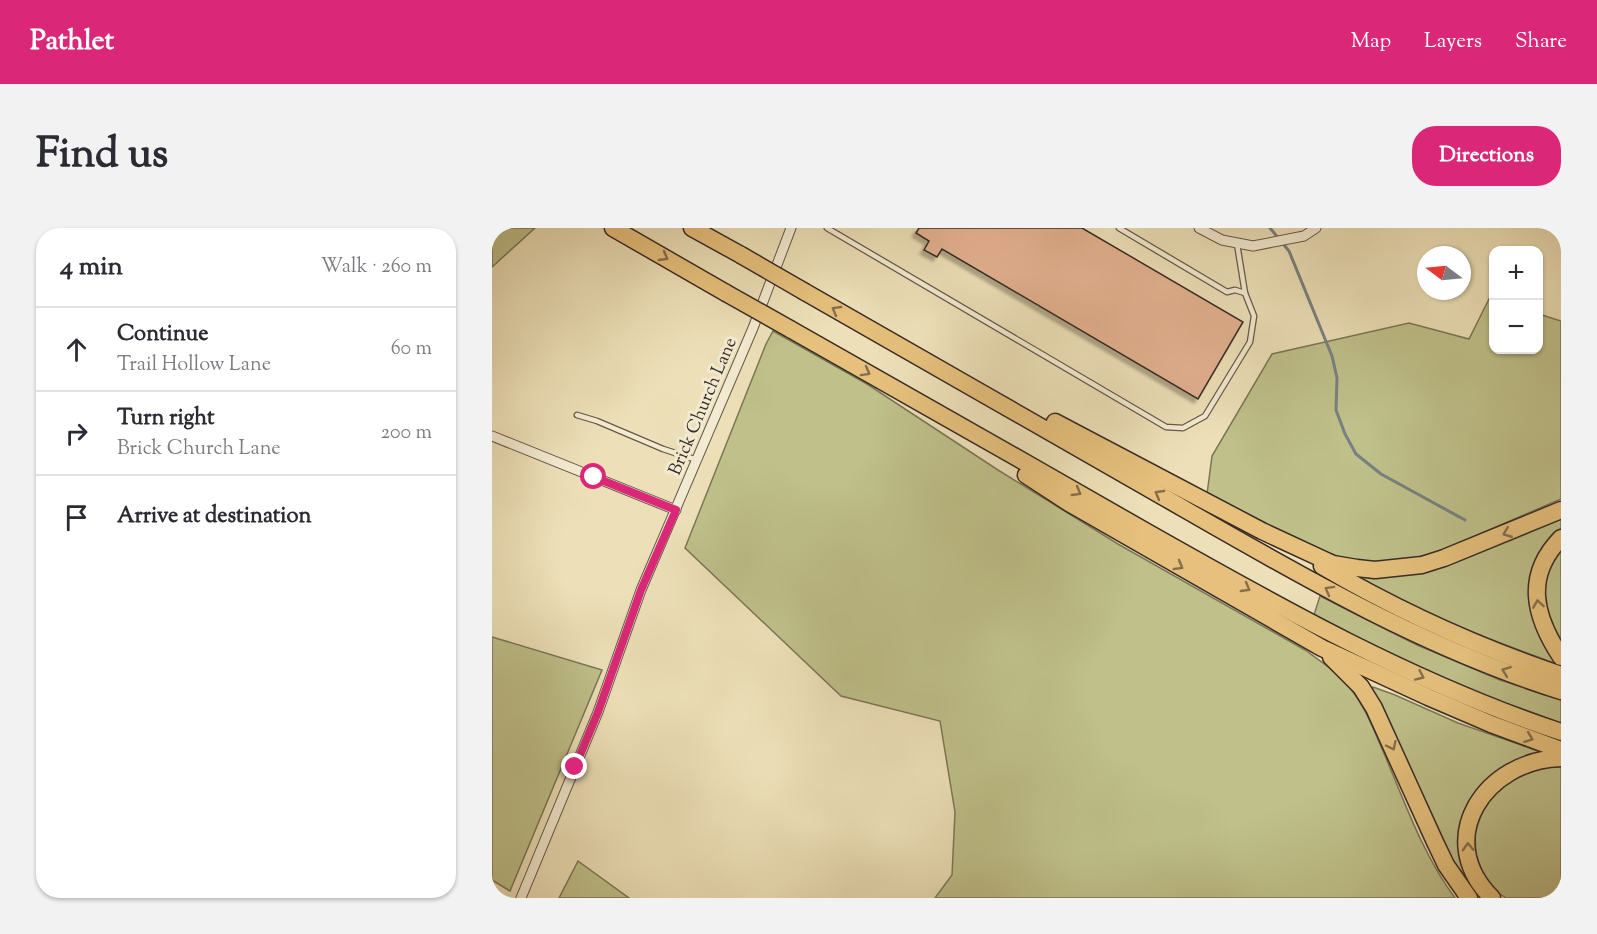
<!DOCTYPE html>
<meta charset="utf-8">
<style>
body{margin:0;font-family:"Sorts Mill Goudy",serif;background:#f2f2f3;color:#2b2b33}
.controls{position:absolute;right:18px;top:18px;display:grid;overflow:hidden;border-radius:12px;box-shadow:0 2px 4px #0004}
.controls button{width:54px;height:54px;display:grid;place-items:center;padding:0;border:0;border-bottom:2px solid #e1e1e2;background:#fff;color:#2b2b33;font:30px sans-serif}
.compass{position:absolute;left:925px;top:18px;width:54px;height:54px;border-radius:50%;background:#fff;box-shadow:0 2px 4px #0004;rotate:286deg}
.stop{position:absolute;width:18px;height:18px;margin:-14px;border:4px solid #db2777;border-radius:50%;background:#fff}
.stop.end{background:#db2777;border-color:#fff;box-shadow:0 2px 6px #0008}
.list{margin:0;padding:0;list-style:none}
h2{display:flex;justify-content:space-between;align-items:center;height:78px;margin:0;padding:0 24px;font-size:26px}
h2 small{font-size:20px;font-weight:400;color:#7c7c81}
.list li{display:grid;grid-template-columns:39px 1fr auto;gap:18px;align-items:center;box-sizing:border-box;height:84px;padding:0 24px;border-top:2px solid #e1e1e2}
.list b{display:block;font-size:22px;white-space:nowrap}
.list p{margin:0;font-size:20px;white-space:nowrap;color:#7c7c81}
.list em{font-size:20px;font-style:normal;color:#7c7c81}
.icon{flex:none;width:33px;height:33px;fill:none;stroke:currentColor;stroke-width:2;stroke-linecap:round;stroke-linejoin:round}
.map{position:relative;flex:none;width:1069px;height:670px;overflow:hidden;border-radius:24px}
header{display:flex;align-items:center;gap:36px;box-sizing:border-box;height:84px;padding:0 30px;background:#db2777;color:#fff}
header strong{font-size:28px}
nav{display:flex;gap:33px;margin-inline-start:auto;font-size:21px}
.intro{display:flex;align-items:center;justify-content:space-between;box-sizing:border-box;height:144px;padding:0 36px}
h1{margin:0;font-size:42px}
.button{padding:15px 27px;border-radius:24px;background:#db2777;color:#fff;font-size:21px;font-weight:700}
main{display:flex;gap:36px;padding:0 36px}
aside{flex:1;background:#fff;border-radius:24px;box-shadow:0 2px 4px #0004}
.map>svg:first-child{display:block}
.green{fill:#bfc08a;stroke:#7b7658;stroke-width:1.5}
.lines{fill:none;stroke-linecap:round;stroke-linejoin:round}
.stream{stroke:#768180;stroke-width:3}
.building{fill:#e2b08f;stroke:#372b25;stroke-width:1.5;filter:url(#shadow)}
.lane-casing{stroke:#64584a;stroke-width:7}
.street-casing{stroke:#64584a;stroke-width:11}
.highway-casing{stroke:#372b25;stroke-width:19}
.lane{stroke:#f3ebd1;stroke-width:4.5}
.street{stroke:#f3ebd1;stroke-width:9}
.highway{stroke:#e6c07c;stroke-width:16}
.highway-bridge-casing{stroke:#372b25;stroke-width:19;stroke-linecap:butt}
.highway-bridge{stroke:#e6c07c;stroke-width:16}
.oneway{stroke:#866e4c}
.route{stroke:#db2777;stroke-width:8}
.labels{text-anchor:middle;stroke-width:6;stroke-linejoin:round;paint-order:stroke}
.street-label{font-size:18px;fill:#372b25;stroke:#f3ebd1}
</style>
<header>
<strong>Pathlet</strong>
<nav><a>Map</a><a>Layers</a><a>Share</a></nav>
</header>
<div class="intro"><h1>Find us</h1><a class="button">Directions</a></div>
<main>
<aside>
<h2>4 min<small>Walk · 260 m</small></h2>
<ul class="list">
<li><svg class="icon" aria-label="ahead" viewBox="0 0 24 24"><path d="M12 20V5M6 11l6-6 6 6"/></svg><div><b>Continue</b><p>Trail Hollow Lane</p></div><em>60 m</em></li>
<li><svg class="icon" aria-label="right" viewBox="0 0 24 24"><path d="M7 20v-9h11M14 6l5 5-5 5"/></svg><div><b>Turn right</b><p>Brick Church Lane</p></div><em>200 m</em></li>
<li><svg class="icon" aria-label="arrive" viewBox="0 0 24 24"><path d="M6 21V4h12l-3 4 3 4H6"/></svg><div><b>Arrive at destination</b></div></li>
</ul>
</aside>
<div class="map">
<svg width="1069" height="670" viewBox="0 0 1069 670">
<defs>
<filter id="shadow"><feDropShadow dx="-4" dy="4" stdDeviation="1.5" flood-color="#0004"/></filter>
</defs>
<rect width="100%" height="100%" fill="#ede0b8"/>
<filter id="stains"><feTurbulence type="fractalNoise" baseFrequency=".00333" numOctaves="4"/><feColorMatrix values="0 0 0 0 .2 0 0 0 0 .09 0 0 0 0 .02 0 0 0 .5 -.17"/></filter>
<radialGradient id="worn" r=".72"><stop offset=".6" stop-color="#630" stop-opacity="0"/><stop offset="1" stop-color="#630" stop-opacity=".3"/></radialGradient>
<!-- green -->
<g class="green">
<path d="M0,0h43l-43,39z"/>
<path d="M997,71l4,1 1,50h44l1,-36 22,7v178l-121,52 -40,11 -31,1 -27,-5 -33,-13 -102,-51 5,-38 60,-102 137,-31 60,16z"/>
<path d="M281,103l94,53 131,86 120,74 187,106c18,13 35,24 48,42 15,20 23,44 33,66 20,48 38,98 69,140h-520l17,-23 3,-63 -15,-91 -99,-25 -156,-148 81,-204z"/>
<path d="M1069,287v13l-8,7 -12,17 -10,54 9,32 15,22 -1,3 -67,-25 -53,-22 -92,-44 29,3z"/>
<path d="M1069,320v96c-18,-31 -24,-66 0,-96z"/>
<path d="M828,368l97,49 83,35 61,20v25l-87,-32 -161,-75z"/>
<path d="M0,409l110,33 -92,221 -18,-11z"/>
<path d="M881,459l22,8 63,28 86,30 -79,66 19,79h-8l-14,-18 -90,-190z"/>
<path d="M1058,539h11v131h-55l-8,-5 -14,-17 -8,-21 -1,-22 8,-26 15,-19 22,-13z"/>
<path d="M86,633l51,37h-70z"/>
</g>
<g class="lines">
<!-- stream -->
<path class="stream" d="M778,0l19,23 43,105 5,22 -1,32 9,24 11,20 25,20 84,46"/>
</g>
<!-- building -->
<path class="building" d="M427,0h163l161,94 -45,77 -256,-150 -5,8 -13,-7 5,-9 -13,-8z"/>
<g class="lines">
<defs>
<g id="lane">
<path d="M335,0l339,199 17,1 22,-12 45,-74 4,-26 -9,-23 -10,-3 -8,2 -108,-64"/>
<path d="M745,16l8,49"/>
<path d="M85,187l20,6 66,28 34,11"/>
</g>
<g id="street">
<path d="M707,0l23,12 31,6 51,-10 12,-8"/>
<path d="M0,208l184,74"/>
<path d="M29,670l77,-186 43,-122 112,-262 38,-100"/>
</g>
<g id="highway">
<path d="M121,0l113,65"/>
<path d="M200,0l49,27"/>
<path d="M313,64c121,69 241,138 362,207 127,73 254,148 394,192"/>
<path d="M298,101c118,67 237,134 355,202 134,76 269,152 416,201"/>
<path d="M563,194l207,109 71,33 24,4 18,2 47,-5 22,-7 117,-48"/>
<path d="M534,247l43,28 253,145 106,49 63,27 70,26"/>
<path d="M1069,310c-37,38 -27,78 0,119"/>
<path d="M830,338c75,44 156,81 239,109"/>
<path d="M839,429l30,30 13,21 61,134 11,23 23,33"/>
<path d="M1000,670c-60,-60 -6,-138 69,-140"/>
</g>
</defs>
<!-- lane casing -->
<use href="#lane" class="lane-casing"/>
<!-- street casing -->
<use href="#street" class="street-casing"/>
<!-- highway casing -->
<use href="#highway" class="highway-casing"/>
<!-- lane -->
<use href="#lane" class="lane"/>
<!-- street -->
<use href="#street" class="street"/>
<!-- highway -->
<use href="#highway" class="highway"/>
<defs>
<g id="highway-bridge">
<path d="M249,27l64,37"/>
<path d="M234,65l64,36"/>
</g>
</defs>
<!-- highway-bridge casing -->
<use href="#highway-bridge" class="highway-bridge-casing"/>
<!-- highway-bridge -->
<use href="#highway-bridge" class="highway-bridge"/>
</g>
<!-- one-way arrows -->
<defs><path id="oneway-chevron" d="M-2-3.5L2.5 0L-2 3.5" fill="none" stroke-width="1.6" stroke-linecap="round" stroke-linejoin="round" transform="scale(1.5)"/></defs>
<g class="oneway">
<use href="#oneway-chevron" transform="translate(172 29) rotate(30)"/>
<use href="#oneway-chevron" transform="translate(344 82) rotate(-150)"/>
<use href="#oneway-chevron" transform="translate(374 144) rotate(29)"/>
<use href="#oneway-chevron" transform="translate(585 264) rotate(30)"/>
<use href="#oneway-chevron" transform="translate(667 266) rotate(-150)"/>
<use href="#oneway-chevron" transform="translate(1015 305) rotate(158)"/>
<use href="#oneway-chevron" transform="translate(687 338) rotate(30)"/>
<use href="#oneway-chevron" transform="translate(754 360) rotate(30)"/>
<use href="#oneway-chevron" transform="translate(837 362) rotate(-151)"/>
<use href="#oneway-chevron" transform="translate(1046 376) rotate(-99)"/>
<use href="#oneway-chevron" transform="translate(1014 443) rotate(-159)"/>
<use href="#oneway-chevron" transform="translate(928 448) rotate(24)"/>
<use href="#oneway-chevron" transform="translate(1037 510) rotate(21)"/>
<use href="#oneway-chevron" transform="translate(900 518) rotate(65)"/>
<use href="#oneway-chevron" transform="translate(976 619) rotate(-92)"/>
</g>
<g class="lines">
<!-- route -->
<path class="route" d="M83,539l23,-55 43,-122 35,-80 -82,-33"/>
</g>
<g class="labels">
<!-- street labels -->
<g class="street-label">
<text transform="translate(210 178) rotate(-67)" y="6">Brick Church Lane</text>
</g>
</g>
<rect width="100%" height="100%" filter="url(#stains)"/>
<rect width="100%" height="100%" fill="url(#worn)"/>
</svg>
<div class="controls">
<button>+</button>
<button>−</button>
</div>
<svg class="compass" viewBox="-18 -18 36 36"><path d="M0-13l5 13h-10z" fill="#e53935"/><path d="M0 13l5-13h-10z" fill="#7c7c81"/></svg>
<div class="stop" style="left:102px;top:249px"></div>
<div class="stop end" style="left:83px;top:539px"></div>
</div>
</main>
